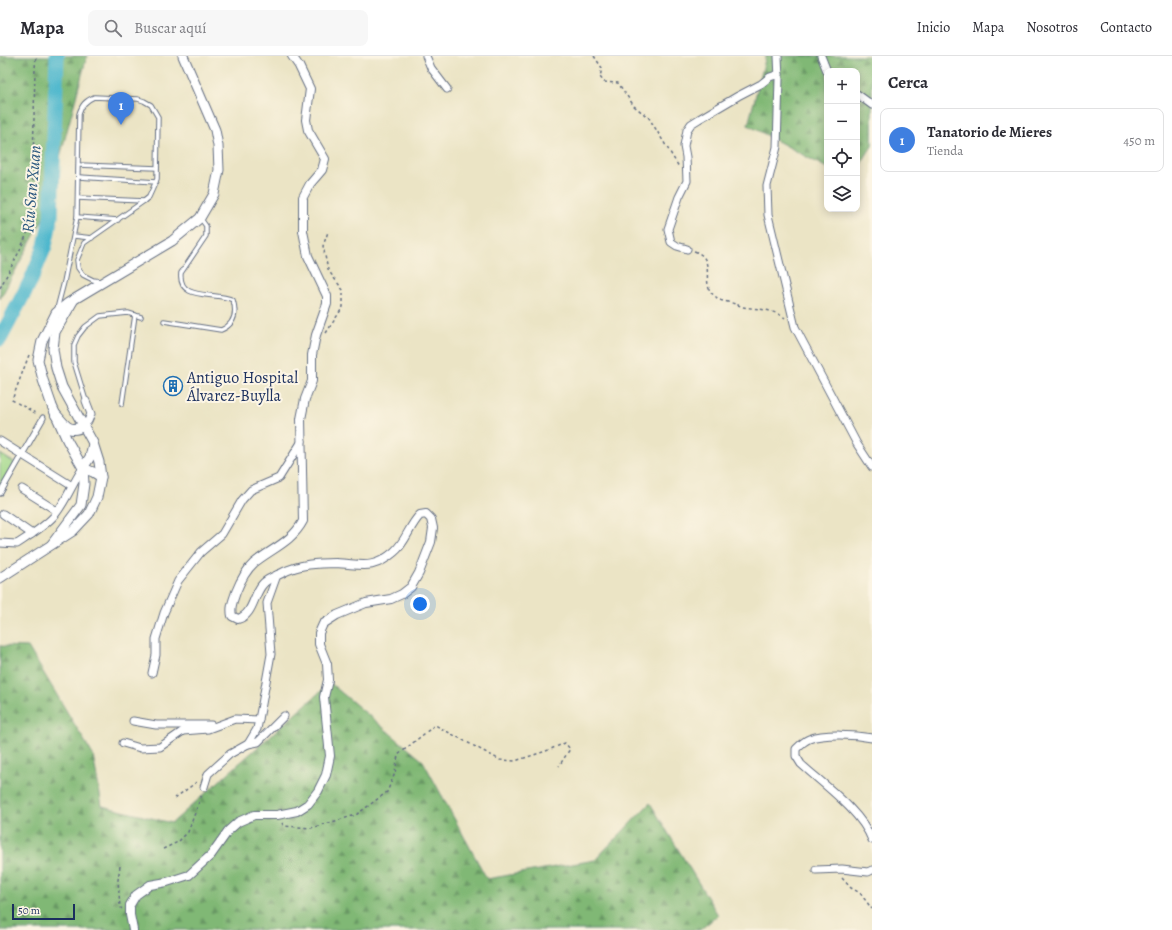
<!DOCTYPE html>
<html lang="es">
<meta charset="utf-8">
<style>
body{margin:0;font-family:Alegreya,serif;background:#f7f7f7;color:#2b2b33}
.controls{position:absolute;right:12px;top:12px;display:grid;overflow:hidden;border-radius:8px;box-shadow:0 2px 10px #0003}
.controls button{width:36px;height:36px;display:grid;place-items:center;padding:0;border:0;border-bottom:1px solid #e1e1e2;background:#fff;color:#2b2b33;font:20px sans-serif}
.scale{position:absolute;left:12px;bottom:10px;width:63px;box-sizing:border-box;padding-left:4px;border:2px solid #1b2f5e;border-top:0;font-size:11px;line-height:14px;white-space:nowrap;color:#1b2f5e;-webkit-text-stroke:3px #fcf5e5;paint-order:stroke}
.you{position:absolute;left:420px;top:548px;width:14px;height:14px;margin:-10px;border:3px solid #fff;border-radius:50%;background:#1a73e8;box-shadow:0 0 0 6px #1a73e833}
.badge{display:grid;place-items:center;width:26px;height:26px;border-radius:50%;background:#1f6fb2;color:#fff;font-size:13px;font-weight:700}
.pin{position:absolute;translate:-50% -33px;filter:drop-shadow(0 1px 2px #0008)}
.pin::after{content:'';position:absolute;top:21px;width:14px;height:12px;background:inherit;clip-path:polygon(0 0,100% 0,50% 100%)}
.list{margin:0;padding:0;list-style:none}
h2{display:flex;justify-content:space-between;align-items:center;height:52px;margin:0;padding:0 16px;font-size:17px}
h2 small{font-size:13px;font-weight:400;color:#7c7c81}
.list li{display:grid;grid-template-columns:26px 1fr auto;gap:12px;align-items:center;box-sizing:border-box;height:64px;margin:0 8px 8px;padding:0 8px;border:1px solid #e1e1e2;border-radius:8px}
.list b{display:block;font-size:15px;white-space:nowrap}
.list p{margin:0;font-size:13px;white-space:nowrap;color:#7c7c81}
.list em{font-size:13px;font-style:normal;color:#7c7c81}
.icon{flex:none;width:22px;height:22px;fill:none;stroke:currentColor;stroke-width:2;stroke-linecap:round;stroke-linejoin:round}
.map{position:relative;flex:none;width:872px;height:874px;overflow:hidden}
header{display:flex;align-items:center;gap:24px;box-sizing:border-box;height:56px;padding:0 20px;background:#fff;border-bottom:1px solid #e1e1e2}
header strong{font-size:19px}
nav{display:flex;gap:22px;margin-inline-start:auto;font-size:14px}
.search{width:280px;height:36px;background:#f7f7f7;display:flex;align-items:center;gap:10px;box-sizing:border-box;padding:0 14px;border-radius:8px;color:#7c7c81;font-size:15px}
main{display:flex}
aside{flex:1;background:#fff}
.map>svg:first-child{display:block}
.forest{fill:url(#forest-firs);stroke:#4e746a}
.pitch{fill:#a1d889;stroke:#5e8474}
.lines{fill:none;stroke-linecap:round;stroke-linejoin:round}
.river{stroke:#4fb8cd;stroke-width:15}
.service-casing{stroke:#646e82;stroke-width:5.5}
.pedestrian-casing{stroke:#646e82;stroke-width:7}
.minor-casing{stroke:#646e82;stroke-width:9}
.tertiary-casing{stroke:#646e82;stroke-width:10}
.secondary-casing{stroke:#646e82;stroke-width:11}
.primary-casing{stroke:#646e82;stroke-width:12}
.path{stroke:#646e82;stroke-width:1.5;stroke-dasharray:3 3;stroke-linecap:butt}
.service{stroke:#fff;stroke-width:3.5}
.pedestrian{stroke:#fff;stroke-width:5}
.minor{stroke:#fff;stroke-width:7}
.tertiary{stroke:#fff;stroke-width:8}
.secondary{stroke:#fff;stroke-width:9}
.primary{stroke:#fff;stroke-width:10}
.labels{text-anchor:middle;stroke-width:4;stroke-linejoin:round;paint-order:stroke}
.poi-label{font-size:16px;fill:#1b2f5e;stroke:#fcf5e5;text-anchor:start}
.water-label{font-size:17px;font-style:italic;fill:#2b587f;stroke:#fcf5e5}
</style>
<header>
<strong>Mapa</strong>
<div class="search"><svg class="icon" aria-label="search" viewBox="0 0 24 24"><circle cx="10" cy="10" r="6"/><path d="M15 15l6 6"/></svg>Buscar aquí</div>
<nav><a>Inicio</a><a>Mapa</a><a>Nosotros</a><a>Contacto</a></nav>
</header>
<main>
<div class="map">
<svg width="872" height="874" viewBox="0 0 872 874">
<defs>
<pattern id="forest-firs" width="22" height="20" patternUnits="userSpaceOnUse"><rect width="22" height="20" fill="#80b875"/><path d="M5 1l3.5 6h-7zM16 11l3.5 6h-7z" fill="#689663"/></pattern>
</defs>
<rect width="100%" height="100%" fill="#fcf5e5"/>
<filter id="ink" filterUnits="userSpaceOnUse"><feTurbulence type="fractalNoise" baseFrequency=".025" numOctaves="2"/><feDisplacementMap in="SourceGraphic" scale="8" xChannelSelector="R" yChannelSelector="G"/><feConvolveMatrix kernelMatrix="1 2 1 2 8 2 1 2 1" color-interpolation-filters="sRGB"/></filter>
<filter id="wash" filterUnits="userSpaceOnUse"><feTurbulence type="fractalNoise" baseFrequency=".012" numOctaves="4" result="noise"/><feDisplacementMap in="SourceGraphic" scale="16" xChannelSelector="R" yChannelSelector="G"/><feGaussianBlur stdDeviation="0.9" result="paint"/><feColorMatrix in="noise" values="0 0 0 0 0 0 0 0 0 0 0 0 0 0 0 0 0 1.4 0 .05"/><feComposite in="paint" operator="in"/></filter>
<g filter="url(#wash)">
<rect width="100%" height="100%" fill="#ebe4c5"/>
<!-- forest -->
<g class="forest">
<path d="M0,0h87l-43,161 -44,82z"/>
<path d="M766,0h106v90l-15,24v-99h-30v97l-79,-43z"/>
<path d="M0,590l28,1 65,108 9,51 70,17 158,-140 93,78 64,118 108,-19 55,-57 68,112 -18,15h-700z"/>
</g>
<!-- pitch -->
<path class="pitch" d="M0,398l15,9 -15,23z"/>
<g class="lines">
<!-- river -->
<path class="river" d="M0,283l31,-59 14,-34 6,-29 6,-161"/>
</g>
</g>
<g filter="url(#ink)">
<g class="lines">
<defs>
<g id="service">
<path d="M79,109l78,3"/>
<path d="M79,121l77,5"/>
<path d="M78,142l66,3"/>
<path d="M77,161l41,3"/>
<path d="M74,180l18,2"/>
<path d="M57,253l7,-27 13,-65 2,-103c3,-9 6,-13 15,-17l44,2 6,2 7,4 7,12 -1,62 -8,18 -5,4 -60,42 -7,17 1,8 5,7 10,5 7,1"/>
<path d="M164,265l57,9c14,-6 16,-17 12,-30 -18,-9 -55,2 -52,-27l25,-37v-10l-5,-7"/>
<path d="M86,345l-12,-39v-17l4,-9 7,-9 15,-11 28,-3 13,4"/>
<path d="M122,348l13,-89"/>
</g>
<path id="pedestrian" d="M0,437l43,-75"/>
<g id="minor">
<path d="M426,0l5,12 16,21"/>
<path d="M778,0l1,23 -2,68 -10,39 1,29 27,112 62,117 15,23"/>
<path d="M821,0l6,15"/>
<path d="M857,38l15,11"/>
<path d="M687,193l-10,-3 -6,-4 -3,-13 11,-32 8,-16 -1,-24 -2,-11 3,-16 4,-6 8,-5 39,-23 23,-12 9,-7 9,-3"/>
<path d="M83,370l5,-5 3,-7 -5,-13"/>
<path d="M0,385l72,45"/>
<path d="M22,433l35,22"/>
<path d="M3,458l29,20"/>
<path d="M0,487l17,1c12,-8 27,-17 37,-28 12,-14 18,-32 29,-48"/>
<path d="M277,519l-10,28 4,51 -9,50 -5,25 -9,15 10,-2 26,-26"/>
<path d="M152,617l4,-18v-16l8,-26 14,-32 23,-29 21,-18 20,-34 9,-10 28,-12 23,-37"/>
<path d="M133,665l23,4h55"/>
<path d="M872,682c-17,-3 -47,-5 -63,1 -5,2 -9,6 -13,10v7l5,8c23,21 60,47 71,76"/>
<path d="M123,687l17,5 20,-1 23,-16 25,-2 27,-10 24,1"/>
<path d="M204,731l4,-13 22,-20 18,-10"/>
<path d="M816,814l26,-1 26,3 4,-2"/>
</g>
<path id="tertiary" d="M133,874l-3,-15v-10l6,-10 14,-10 17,-3 22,-7 22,-20 17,-24 10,-9 16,-7h23l20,-4 11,-7 10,-13 8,-16 4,-19 -6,-59 4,-17 -1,-16 -8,-20v-11l4,-9 14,-9 29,-12 25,-4 11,-5 9,-7 8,-14 12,-31 2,-14 -2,-9 -5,-5 -6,1c-11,11 -14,27 -26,37 -22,19 -33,12 -58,11 -18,0 -37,1 -54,10 -6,3 -16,6 -20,12 -9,11 -9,30 -24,34l-6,-3c-2,-9 1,-15 4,-24 4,-10 9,-21 18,-29 17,-14 38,-21 49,-42l-2,-102 4,-20 7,-18v-26l4,-20 11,-31v-8l-19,-40 -5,-25v-34l7,-13 12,-14 3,-11 -17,-29 -2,-10 4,-31 -11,-23 -7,-10"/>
<g id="secondary">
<path d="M93,388l-3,13 -7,11 10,4 8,5"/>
<path d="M52,488l29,-39 3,-21 -1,-16 -16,-28 -15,-34 -9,-26 -5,-20 4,-19 14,-28 12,-10 20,-12 84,-50 28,-23 14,-24 5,-24 -1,-24 -3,-16 -32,-74"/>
<path d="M0,522l73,-47 16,-17 8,-17 4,-20 -2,-15 -6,-19 -31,-56 -6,-19 -3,-19 2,-17 18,-31"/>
</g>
<path id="primary" d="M56,359c9,10 13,19 27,11"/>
</defs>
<!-- service casing -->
<use href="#service" class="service-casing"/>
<!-- pedestrian casing -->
<use href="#pedestrian" class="pedestrian-casing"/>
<!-- minor casing -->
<use href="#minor" class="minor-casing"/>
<!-- tertiary casing -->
<use href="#tertiary" class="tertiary-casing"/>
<!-- secondary casing -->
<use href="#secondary" class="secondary-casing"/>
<!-- primary casing -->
<use href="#primary" class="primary-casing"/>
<!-- path -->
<g class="path">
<path d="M594,0l8,12 -2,9 4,5 14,1 16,23 15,12 30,49"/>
<path d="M694,195c21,7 9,27 16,40 1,2 5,5 7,7 3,3 7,3 11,4 5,1 10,3 15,5 13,2 30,2 42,11"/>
<path d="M0,232c12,-23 26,-46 32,-71l3,-149 1,-12"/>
<path d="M326,277l17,-26v-17l-15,-20 -5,-24 5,-14"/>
<path d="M29,299l-17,45 25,14"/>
<path d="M175,742l23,-17"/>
<path d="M282,767l2,3 27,2 45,-13 31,-23 8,-19 3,-18 37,-30 65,35 15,1 31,-10 19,-8 5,6 -11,17"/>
<path d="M163,793l15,-7 10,-10 14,-38"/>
<path d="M120,810l-2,14 2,27 2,2"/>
<path d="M842,822l9,10 9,5 12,16"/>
</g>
<!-- service -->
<use href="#service" class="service"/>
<!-- pedestrian -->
<use href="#pedestrian" class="pedestrian"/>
<!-- minor -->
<use href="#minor" class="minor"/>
<!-- tertiary -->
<use href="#tertiary" class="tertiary"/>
<!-- secondary -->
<use href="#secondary" class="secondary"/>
<!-- primary -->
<use href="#primary" class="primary"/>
</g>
</g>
<!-- icons -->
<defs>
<symbol id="building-ring" viewBox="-11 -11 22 22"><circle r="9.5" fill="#fcf5e5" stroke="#1f6fb2" stroke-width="1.5"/><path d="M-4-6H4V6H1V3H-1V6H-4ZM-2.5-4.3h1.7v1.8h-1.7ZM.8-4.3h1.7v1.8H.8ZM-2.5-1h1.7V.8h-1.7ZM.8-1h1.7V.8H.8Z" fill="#1f6fb2"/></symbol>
</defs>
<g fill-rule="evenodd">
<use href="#building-ring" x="162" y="319" width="22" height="22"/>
</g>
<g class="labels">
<!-- poi labels -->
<g class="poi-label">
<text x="187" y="327">Antiguo Hospital<tspan x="187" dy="18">Álvarez-Buylla</tspan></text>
</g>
<!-- water labels -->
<g class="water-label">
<text transform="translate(31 133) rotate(-85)" y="6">Ríu San Xuan</text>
</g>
</g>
</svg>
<div class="controls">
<button>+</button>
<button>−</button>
<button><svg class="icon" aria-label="locate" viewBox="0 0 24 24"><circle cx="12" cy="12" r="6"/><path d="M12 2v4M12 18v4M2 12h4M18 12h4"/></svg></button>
<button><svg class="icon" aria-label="layers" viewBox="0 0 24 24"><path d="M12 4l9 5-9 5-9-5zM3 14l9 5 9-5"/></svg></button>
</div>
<div class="scale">50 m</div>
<div class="you"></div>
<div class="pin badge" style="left:121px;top:69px;background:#3f7fe0">1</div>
</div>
<aside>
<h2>Cerca<small></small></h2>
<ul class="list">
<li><span class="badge" style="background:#3f7fe0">1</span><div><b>Tanatorio de Mieres</b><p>Tienda</p></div><em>450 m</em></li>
</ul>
</aside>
</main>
